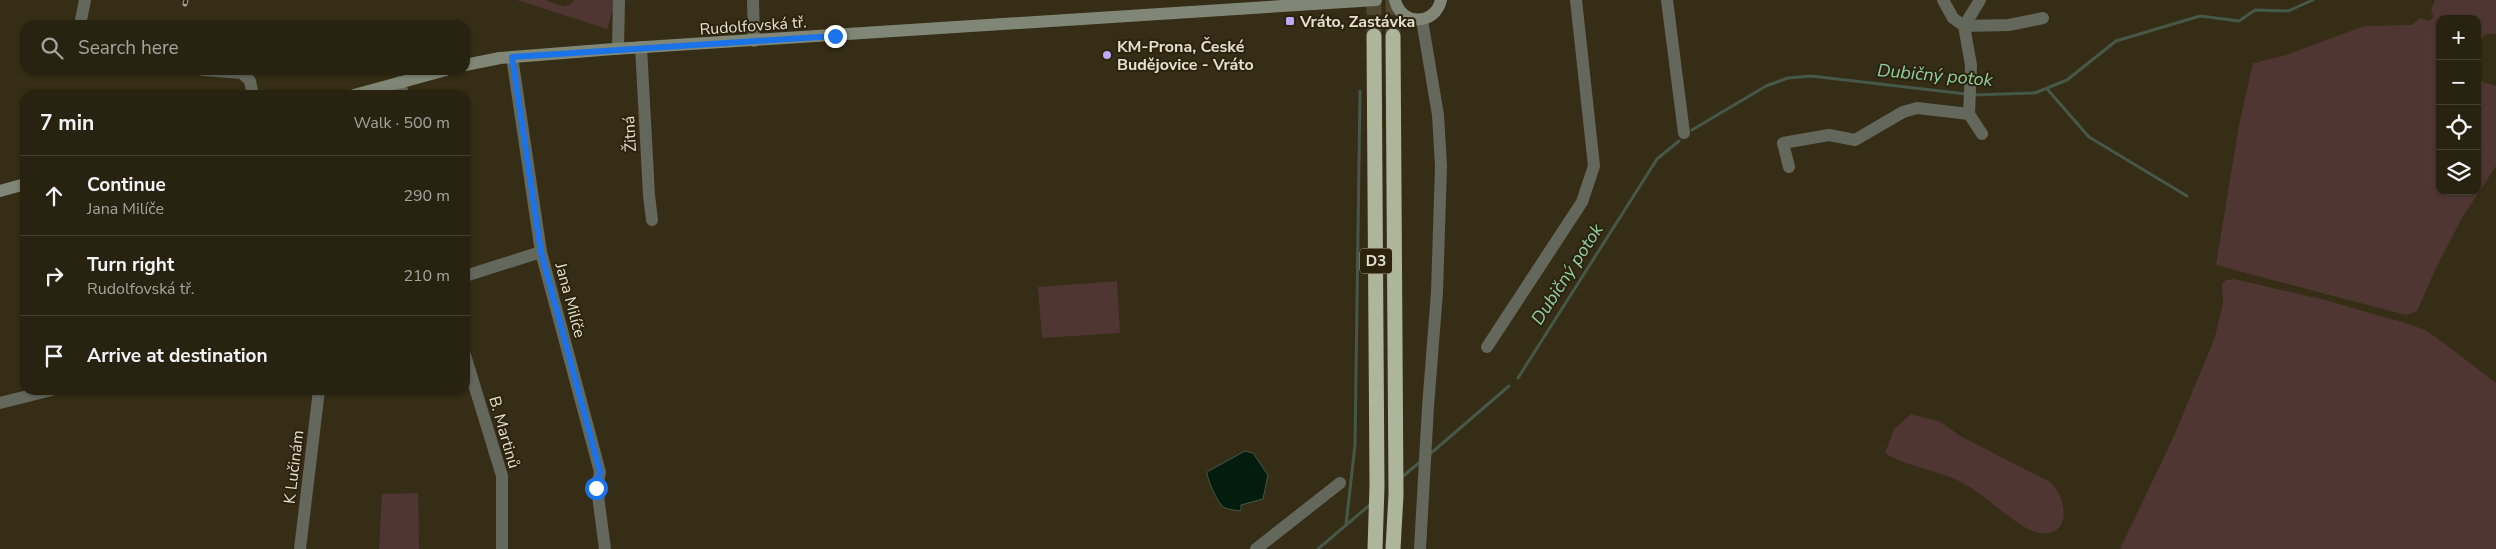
<!DOCTYPE html>
<meta charset="utf-8">
<style>
body{margin:0;font-family:"Nunito Sans",sans-serif;background:#302a19;color:#f1f3f6}
.controls{position:absolute;right:15px;top:15px;display:grid;overflow:hidden;border-radius:10px;box-shadow:0 1px 4px #0004}
.controls button{width:45px;height:45px;display:grid;place-items:center;padding:0;border:0;border-bottom:1px solid #443f30;background:#282210;color:#f1f3f6;font:25px sans-serif}
.stop{position:absolute;width:15px;height:15px;margin:-11px;border:4px solid #1a73e8;border-radius:50%;background:#fff}
.stop.end{background:#1a73e8;border-color:#fff;box-shadow:0 1px 5px #0008}
.list{margin:0;padding:0;list-style:none}
h2{display:flex;justify-content:space-between;align-items:center;height:65px;margin:0;padding:0 20px;font-size:21px}
h2 small{font-size:16px;font-weight:400;color:#a5a49f}
.list li{display:grid;grid-template-columns:32px 1fr auto;gap:15px;align-items:center;box-sizing:border-box;height:80px;padding:0 20px;border-top:1px solid #443f30}
.list b{display:block;font-size:19px;white-space:nowrap}
.list p{margin:0;font-size:16px;white-space:nowrap;color:#a5a49f}
.list em{font-size:16px;font-style:normal;color:#a5a49f}
.icon{flex:none;width:28px;height:28px;fill:none;stroke:currentColor;stroke-width:2;stroke-linecap:round;stroke-linejoin:round}
.map{position:relative;flex:none;width:2496px;height:549px;overflow:hidden}
.search{position:absolute;background:#282210;box-shadow:0 1px 4px #0004;left:20px;top:20px;width:450px;height:55px;display:flex;align-items:center;gap:12px;box-sizing:border-box;padding:0 18px;border-radius:15px;color:#a5a49f;font-size:19px}
.panel{position:absolute;background:#282210;box-shadow:0 1px 4px #0004;left:20px;top:90px;width:450px;height:305px;border-radius:15px}
.map>svg:first-child{display:block}
.green{fill:#4f3632}
.water{fill:#021d0d;stroke:#465848}
.lines{fill:none;stroke-linecap:round;stroke-linejoin:round}
.stream{stroke:#465848;stroke-width:3}
.motorway-tunnel{stroke:#4f4831;stroke-width:15;stroke-dasharray:15 8;stroke-linecap:butt}
.minor{stroke:#63675c;stroke-width:12}
.tertiary{stroke:#63675c;stroke-width:12}
.secondary{stroke:#818776;stroke-width:12}
.motorway{stroke:#adb69b;stroke-width:15}
.rail-casing{stroke:#aba594;stroke-width:5}
.rail{stroke:#2b230b;stroke-width:3;stroke-dasharray:9;stroke-linecap:butt}
.route{stroke:#1a73e8;stroke-width:6}
.poi-dot{fill:#bbaaf6;stroke:#2b230b;stroke-width:2}
.labels{text-anchor:middle;stroke-width:4;stroke-linejoin:round;paint-order:stroke}
.shield{fill:#2b230b;stroke:#ada796;stroke-width:1}
.shield-label{font-size:15px;font-weight:bold;fill:#e5e0d2}
.poi-label{font-size:16px;font-weight:bold;fill:#e5e0d2;stroke:#2b230b;text-anchor:start}
.street-label{font-size:16px;fill:#e5e0d2;stroke:#2b230b}
.water-label{font-size:18px;font-style:italic;fill:#90d0a5;stroke:#2b230b}
</style>
<div class="map">
<svg width="2496" height="549" viewBox="0 0 2496 549">
<rect width="100%" height="100%" fill="#352d15"/>
<!-- green -->
<g class="green">
<path d="M517,0h28l17,6 8,-1 4,-5h42l-9,29z"/>
<path d="M2435,0h61v34h-10l-6,6 -3,7v-28h-37v172h37v-111l19,6v80l-34,52 -25,48 -20,45 -11,4 -190,-50 23,-140 14,-62 33,-8 78,-29 48,-1 8,-7 10,3 4,-5 -3,-6z"/>
<path d="M2234,279l91,21 87,25 15,6 17,12 52,40v166h-376l54,-113 41,-99 8,-34 -1,-19 4,-4z"/>
<path d="M1117,281l3,52 -78,5 -4,-51z"/>
<path d="M1911,414l30,8 19,14 90,46c17,15 23,55 -11,51 -16,-2 -51,-34 -66,-44 -27,-19 -61,-19 -88,-36l9,-24z"/>
<path d="M418,493l1,56h-40l3,-55z"/>
</g>
<!-- water -->
<path class="water" d="M1245,451l8,2 15,22 -5,24 -22,6v6c-5,-1 -12,-1 -16,-3 -7,-3 -18,-29 -18,-36z"/>
<g class="lines">
<!-- stream -->
<g class="stream">
<path d="M2048,90l41,47 98,59"/>
<path d="M1972,95l63,-2 32,-13 49,-39 84,-25 39,5 16,-11 33,1 25,-11"/>
<path d="M1692,130l74,-44 22,-8 23,-2 155,18"/>
<path d="M1518,378l139,-219 22,-18"/>
<path d="M1430,454l79,-68"/>
<path d="M1401,478l20,-17"/>
<path d="M1346,525l9,-80 5,-354"/>
<path d="M1318,549l54,-46"/>
</g>
<!-- motorway-tunnel -->
<g class="motorway-tunnel">
<path d="M1374,0v36"/>
<path d="M1393,0v36"/>
</g>
<!-- minor -->
<g class="minor">
<path d="M753,0l1,41"/>
<path d="M1667,0l17,133"/>
<path d="M1943,0l10,18 11,8 7,39 -2,49 13,20"/>
<path d="M80,25l5,-25"/>
<path d="M1964,26l45,-1 34,-7"/>
<path d="M1964,26l16,-26"/>
<path d="M641,47l8,148 3,25"/>
<path d="M618,49l1,-49"/>
<path d="M512,57l29,195 59,220 -3,16 8,61"/>
<path d="M203,70l39,3 8,8 3,14"/>
<path d="M400,82l3,13"/>
<path d="M1789,167l-6,-24 46,-8 26,5 48,-28 14,-4 52,6"/>
<path d="M465,276l76,-24"/>
<path d="M1487,347l95,-145 12,-36 -18,-166"/>
<path d="M465,355l37,121v73"/>
<path d="M0,403l52,-13"/>
<path d="M300,549l19,-159"/>
<path d="M1256,549l84,-66"/>
</g>
<!-- tertiary -->
<path class="tertiary" d="M1420,549l8,-142 9,-115 4,-126 -3,-51 -16,-95"/>
<!-- secondary -->
<g class="secondary">
<path d="M1395,0c6,26 40,26 46,0"/>
<path d="M465,65l35,-7 114,-9 762,-49"/>
<path d="M354,95l92,-25"/>
<path d="M0,191l25,-7"/>
</g>
<!-- motorway -->
<g class="motorway">
<path d="M1374,36l3,450 -2,63"/>
<path d="M1393,549l3,-54 -3,-459"/>
</g>
<defs>
<path id="rail" d="M185,4l1,-4"/>
</defs>
<!-- rail casing -->
<use href="#rail" class="rail-casing"/>
<!-- rail -->
<use href="#rail" class="rail"/>
</g>
<g class="lines">
<!-- route -->
<path class="route" d="M596,488l4,-16 -59,-220 -29,-195 323,-21"/>
</g>
<!-- markers -->
<g class="poi-dot">
<rect x="1285" y="16" width="10" height="10" rx="2.5"/>
<circle cx="1107" cy="55" r="5"/>
</g>
<g class="labels">
<!-- shield labels -->
<rect class="shield" x="1360" y="248.5" width="32" height="25" rx="4"/>
<g class="shield-label">
<text x="1376" y="266">D3</text>
</g>
<!-- poi labels -->
<g class="poi-label">
<text x="1300" y="27">Vráto, Zastávka</text>
<text x="1117" y="52">KM-Prona, České<tspan x="1117" dy="18">Budějovice - Vráto</tspan></text>
</g>
<!-- street labels -->
<g class="street-label">
<text transform="translate(753 25) rotate(-4)" y="6">Rudolfovská tř.</text>
<text transform="translate(629 134) rotate(-93)" y="6">Žitná</text>
<text transform="translate(571 300) rotate(75)" y="6">Jana Milíče</text>
<text transform="translate(505 432) rotate(74)" y="6">B. Martinů</text>
<text transform="translate(293 467) rotate(-83)" y="6">K Lučinám</text>
</g>
<!-- water labels -->
<g class="water-label">
<text transform="translate(1935 75) rotate(5)" y="6">Dubičný potok</text>
<text transform="translate(1567 274) rotate(-57)" y="6">Dubičný potok</text>
</g>
</g>
</svg>
<div class="controls">
<button>+</button>
<button>−</button>
<button><svg class="icon" aria-label="locate" viewBox="0 0 24 24"><circle cx="12" cy="12" r="6"/><path d="M12 2v4M12 18v4M2 12h4M18 12h4"/></svg></button>
<button><svg class="icon" aria-label="layers" viewBox="0 0 24 24"><path d="M12 4l9 5-9 5-9-5zM3 14l9 5 9-5"/></svg></button>
</div>
<div class="stop" style="left:596px;top:488px"></div>
<div class="stop end" style="left:835px;top:36px"></div>
<div class="search"><svg class="icon" aria-label="search" viewBox="0 0 24 24"><circle cx="10" cy="10" r="6"/><path d="M15 15l6 6"/></svg>Search here</div>
<section class="panel">
<h2>7 min<small>Walk · 500 m</small></h2>
<ul class="list">
<li><svg class="icon" aria-label="ahead" viewBox="0 0 24 24"><path d="M12 20V5M6 11l6-6 6 6"/></svg><div><b>Continue</b><p>Jana Milíče</p></div><em>290 m</em></li>
<li><svg class="icon" aria-label="right" viewBox="0 0 24 24"><path d="M7 20v-9h11M14 6l5 5-5 5"/></svg><div><b>Turn right</b><p>Rudolfovská tř.</p></div><em>210 m</em></li>
<li><svg class="icon" aria-label="arrive" viewBox="0 0 24 24"><path d="M6 21V4h12l-3 4 3 4H6"/></svg><div><b>Arrive at destination</b></div></li>
</ul>
</section>
</div>
